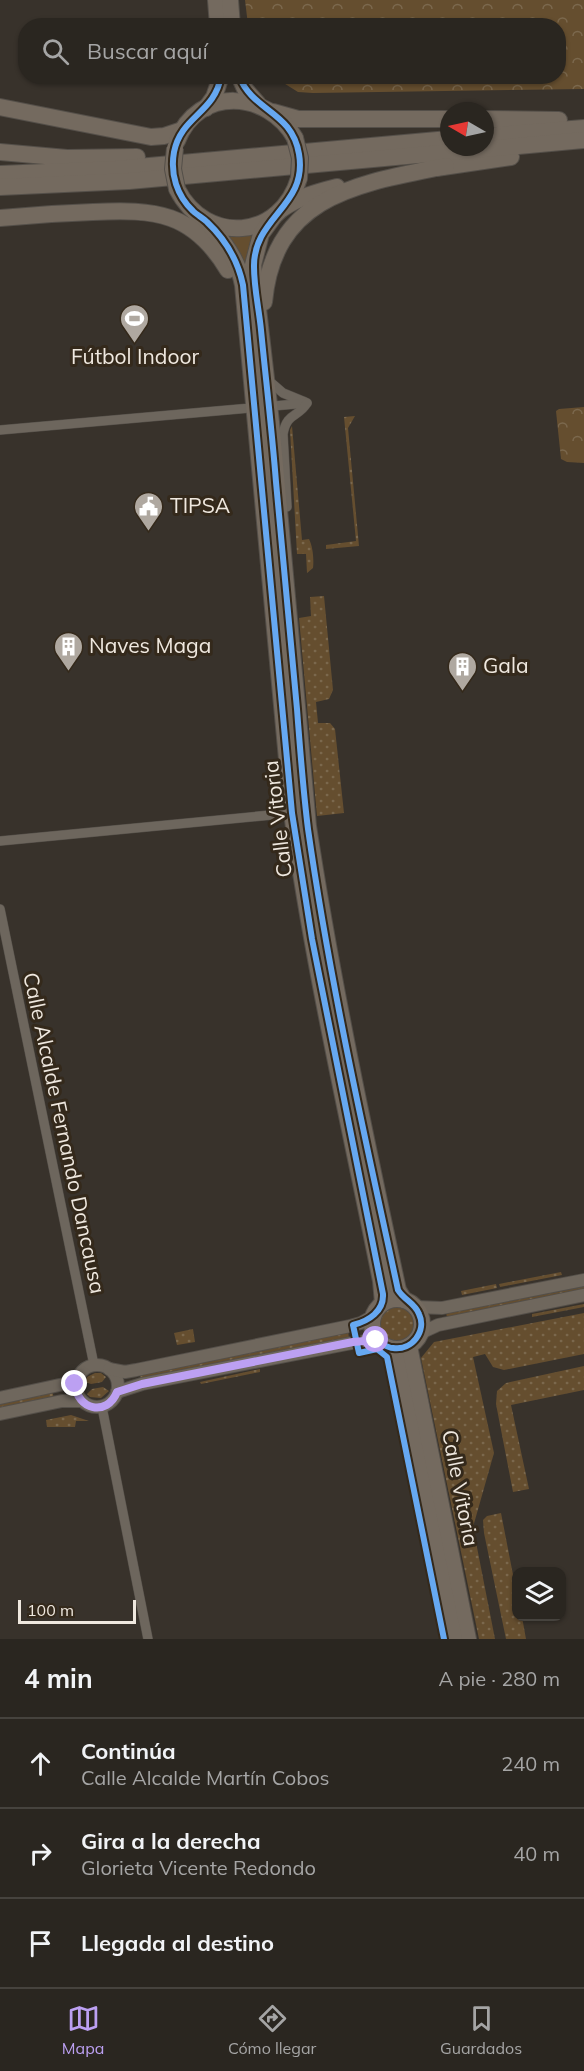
<!DOCTYPE html>
<html lang="es">
<meta charset="utf-8">
<style>
body{margin:0;font-family:Mulish,sans-serif;background:#36322d;color:#f1f3f6}
.controls{position:absolute;right:18px;bottom:18px;display:grid;overflow:hidden;border-radius:12px;box-shadow:0 2px 4px #0004}
.controls button{width:54px;height:54px;display:grid;place-items:center;padding:0;border:0;border-bottom:2px solid #46433e;background:#2a2620;color:#f1f3f6;font:30px sans-serif}
.compass{position:absolute;left:440px;top:102px;width:54px;height:54px;border-radius:50%;background:#2a2620;box-shadow:0 2px 4px #0004;rotate:279deg}
.scale{position:absolute;left:18px;bottom:15px;width:118px;box-sizing:border-box;padding-left:6px;border:3px solid #efe8df;border-top:0;font-size:16px;line-height:21px;white-space:nowrap;color:#efe8df;-webkit-text-stroke:4px #34291b;paint-order:stroke}
.stop{position:absolute;width:18px;height:18px;margin:-14px;border:4px solid #bca0f2;border-radius:50%;background:#fff}
.stop.end{background:#bca0f2;border-color:#fff;box-shadow:0 2px 6px #0008}
.list{margin:0;padding:0;list-style:none}
h2{display:flex;justify-content:space-between;align-items:center;height:78px;margin:0;padding:0 24px;font-size:26px}
h2 small{font-size:20px;font-weight:400;color:#a5a5a5}
.list li{display:grid;grid-template-columns:39px 1fr auto;gap:18px;align-items:center;box-sizing:border-box;height:90px;padding:0 24px;border-top:2px solid #46433e}
.list b{display:block;font-size:22px;white-space:nowrap}
.list p{margin:0;font-size:20px;white-space:nowrap;color:#a5a5a5}
.list em{font-size:20px;font-style:normal;color:#a5a5a5}
.icon{flex:none;width:33px;height:33px;fill:none;stroke:currentColor;stroke-width:2;stroke-linecap:round;stroke-linejoin:round}
.map{position:relative;flex:none;width:584px;height:1639px;overflow:hidden}
.search{position:absolute;background:#2a2620;box-shadow:0 2px 4px #0004;left:18px;right:18px;top:18px;height:66px;display:flex;align-items:center;gap:15px;box-sizing:border-box;padding:0 21px;border-radius:24px;color:#a5a5a5;font-size:22px}
.sheet{height:348px;background:#2a2620}
nav{display:flex;justify-content:space-around;align-items:center;box-sizing:border-box;height:84px;border-top:2px solid #46433e;background:#2a2620;font-size:16px;color:#a5a5a5}
nav a{display:grid;justify-items:center;gap:3px}
nav .on{color:#bca0f2}
.map>svg:first-child{display:block}
.grass{fill:#654e2f}
.forest{fill:url(#forest-crowns)}
.park{fill:url(#park-dots)}
.lines{fill:none;stroke-linecap:round;stroke-linejoin:round}
.street-casing{stroke:#544f49;stroke-width:10}
.secondary-casing{stroke:#544f49;stroke-width:14}
.highway-casing{stroke:#544f49;stroke-width:18}
.street{stroke:#6d665d;stroke-width:9}
.secondary{stroke:#6f675d;stroke-width:12}
.highway{stroke:#746a5f;stroke-width:16}
.highway-bridge-casing{stroke:#544f49;stroke-width:18;stroke-linecap:butt}
.highway-bridge{stroke:#746a5f;stroke-width:16}
.cycleway-casing{stroke:#34291b;stroke-width:10}
.cycleway{stroke:#66a8f1;stroke-width:6}
.route{stroke:#bca0f2;stroke-width:8}
.labels{text-anchor:middle;stroke-width:6;stroke-linejoin:round;paint-order:stroke}
.poi-label{font-size:21px;fill:#efe8df;stroke:#34291b;text-anchor:start}
.street-label{font-size:21px;fill:#efe8df;stroke:#34291b}
</style>
<div class="map">
<svg width="584" height="1639" viewBox="0 0 584 1639">
<defs>
<pattern id="forest-crowns" width="20" height="18" patternUnits="userSpaceOnUse" patternTransform="scale(1.5)"><rect width="20" height="18" fill="#654e2f"/><path d="M2 6a3 3 0 1 1 6 0M12 15a3 3 0 1 1 6 0" fill="none" stroke="#7b684d"/></pattern>
<pattern id="park-dots" width="8" height="8" patternUnits="userSpaceOnUse" patternTransform="scale(1.5)"><rect width="8" height="8" fill="#654e2f"/><path d="M2 2h.1M6 6h.1" fill="none" stroke="#7b684d" stroke-width="1.8" stroke-linecap="round"/></pattern>
</defs>
<rect width="100%" height="100%" fill="#38322b"/>
<!-- grass -->
<path class="grass" d="M255,232l-6,43 -25,-41z"/>
<!-- forest -->
<g class="forest">
<path d="M245,0h339v89l-271,4 -15,-1 -24,-15 284,-1v-50l-310,-1z"/>
<path d="M584,407v56l-17,-1 -6,-3 -5,-48 3,-2z"/>
</g>
<!-- park -->
<g class="park">
<path d="M355,416l-7,12 11,118 -33,3v-4l30,-4 -12,-124z"/>
<path d="M292,426l10,114 7,-1c4,8 5,21 4,29l-6,5 -1,-19h-9l-7,-124z"/>
<path d="M324,596l9,94 -4,9 -13,3 2,21h12l5,6 9,84 -27,3 -18,-198 12,-2 -1,-19z"/>
<path d="M561,1272l1,3 -62,12 -1,-3z"/>
<path d="M496,1284l1,4 -35,7 -1,-4z"/>
<path d="M584,1284v5l-137,29 -1,-6z"/>
<path d="M584,1304v3l-52,10v-3z"/>
<circle cx="397" cy="1324" r="19"/>
<path d="M584,1313v41l-80,16 -11,-3 -8,-13 -12,3 21,96 -21,74 22,112h-16l-58,-281 13,-16z"/>
<path d="M193,1329l2,13 -18,3 -3,-12z"/>
<path d="M348,1331l1,7 -208,42 -1,-6z"/>
<path d="M584,1366v24l-73,15 18,84 -16,3 -17,-88 1,-13 9,-8z"/>
<path d="M260,1369v3l-59,12 -1,-2z"/>
<path d="M95,1373h6l5,4 -4,5 -11,2 -6,-2 2,-5z"/>
<path d="M103,1387l6,4 -8,7 -11,-1 -3,-3 5,-5z"/>
<path d="M52,1391l2,7 -54,11v-7z"/>
<path d="M71,1415l18,6h-13l-1,6h-28l-1,-7z"/>
<path d="M501,1513l15,77v26l6,1 4,22h-20l-22,-106 -1,-13 4,-4z"/>
</g>
<g class="lines">
<defs>
<g id="street">
<path d="M268,380l15,13 22,9"/>
<path d="M0,430l307,-27"/>
<path d="M287,507l-4,-73c4,-22 15,-16 24,-31"/>
<path d="M0,841l292,-28"/>
<path d="M0,909l94,456"/>
<path d="M102,1407l46,232"/>
</g>
<g id="secondary">
<path d="M415,1307l27,1 142,-28"/>
<path d="M417,1338l8,-7 13,-6 146,-30"/>
<circle cx="97" cy="1386" r="21"/>
<path d="M109,1369l16,3 11,-2 214,-44 11,-3 12,-7"/>
<path d="M117,1392l25,-8 215,-42 22,-1"/>
<path d="M0,1398l64,-14 13,-6"/>
<path d="M0,1414l62,-13h19"/>
</g>
<g id="highway">
<path d="M216,0l2,26"/>
<path d="M230,0l2,26"/>
<path d="M239,76l6,13 13,15"/>
<path d="M0,107l151,30 13,-1 18,-6"/>
<path d="M206,108l8,-11 7,-21"/>
<path d="M273,112l25,7h151"/>
<path d="M485,119l74,1"/>
<path d="M485,136l99,-8"/>
<path d="M177,141c21,-55 91,-51 118,-3"/>
<path d="M0,152l67,6 70,-1"/>
<path d="M436,168l75,-11"/>
<path d="M0,174l116,-5 333,-30"/>
<path d="M0,187l129,-6 455,-41"/>
<path d="M177,189c29,57 104,51 122,-11"/>
<path d="M282,209c17,-12 35,-17 55,-22"/>
<path d="M275,215l-14,19 -8,31 18,157 37,404c24,156 57,310 90,464l6,10"/>
<path d="M0,218c31,-3 62,-5 93,-6 62,-3 100,0 135,58"/>
<path d="M206,221c17,20 32,38 37,64l49,528c22,158 58,312 89,468l2,22"/>
<path d="M264,302c10,-107 93,-118 182,-136"/>
<circle cx="397" cy="1324" r="25"/>
<path d="M409,1346l59,293"/>
<path d="M394,1349l60,290"/>
</g>
</defs>
<!-- street casing -->
<use href="#street" class="street-casing"/>
<!-- secondary casing -->
<use href="#secondary" class="secondary-casing"/>
<!-- highway casing -->
<use href="#highway" class="highway-casing"/>
<!-- street -->
<use href="#street" class="street"/>
<!-- secondary -->
<use href="#secondary" class="secondary"/>
<!-- highway -->
<use href="#highway" class="highway"/>
<defs>
<g id="highway-bridge">
<path d="M295,138l5,20 -1,20"/>
<path d="M175,148l-2,21 4,20"/>
</g>
</defs>
<!-- highway-bridge casing -->
<use href="#highway-bridge" class="highway-bridge-casing"/>
<!-- highway-bridge -->
<use href="#highway-bridge" class="highway-bridge"/>
<defs>
<g id="cycleway">
<path d="M221,76c-6,37 -40,40 -47,76 -4,22 3,44 19,59 4,4 10,7 14,11 18,17 31,39 36,63l49,528 20,126 71,355c1,17 -14,27 -30,31l6,28 18,-4 10,8 57,282"/>
<path d="M239,76c14,36 53,35 60,78 9,52 -46,63 -45,113 0,21 5,42 7,63 5,51 11,101 15,152 7,75 14,151 21,227 3,40 6,80 11,120 22,154 57,309 90,461 6,10 17,13 21,24 8,17 -7,37 -26,34 -6,0 -11,-5 -17,-7"/>
</g>
</defs>
<!-- cycleway casing -->
<use href="#cycleway" class="cycleway-casing"/>
<!-- cycleway -->
<use href="#cycleway" class="cycleway"/>
</g>
<g class="lines">
<!-- route -->
<path class="route" d="M75,1384c2,26 32,33 42,8l25,-8 211,-42 23,-2"/>
</g>
<!-- icons -->
<defs>
<symbol id="stadium-pin" viewBox="-11 -11 22 30"><path d="M0 17L-7.5 6A9.5 9.5 0 1 1 7.5 6Z" fill="#afa8a0" stroke="#34291b"/><path d="M0-5a6.5 5 0 1 0 0 10a6.5 5 0 1 0 0-10ZM-3.5-1.8h7v3.6h-7Z" fill="#fff"/></symbol>
<symbol id="civic-pin" viewBox="-11 -11 22 30"><path d="M0 17L-7.5 6A9.5 9.5 0 1 1 7.5 6Z" fill="#afa8a0" stroke="#34291b"/><path d="M-.6-6.5H3V-4.5H.6V-3L4-1V1h2V6H-6V1h2V-1L-.6-3ZM-1.2 2.5V6h2.4V2.5Z" fill="#fff"/></symbol>
<symbol id="building-pin" viewBox="-11 -11 22 30"><path d="M0 17L-7.5 6A9.5 9.5 0 1 1 7.5 6Z" fill="#afa8a0" stroke="#34291b"/><path d="M-4-6H4V6H1V3H-1V6H-4ZM-2.5-4.3h1.7v1.8h-1.7ZM.8-4.3h1.7v1.8H.8ZM-2.5-1h1.7V.8h-1.7ZM.8-1h1.7V.8H.8Z" fill="#fff"/></symbol>
</defs>
<g fill-rule="evenodd">
<use href="#stadium-pin" x="118" y="302" width="33" height="45"/>
<use href="#civic-pin" x="132" y="490" width="33" height="45"/>
<use href="#building-pin" x="52" y="630" width="33" height="45"/>
<use href="#building-pin" x="446" y="650" width="33" height="45"/>
</g>
<g class="labels">
<!-- poi labels -->
<g class="poi-label">
<text x="135" y="364" text-anchor="middle">Fútbol Indoor</text>
<text x="170" y="513">TIPSA</text>
<text x="89" y="653">Naves Maga</text>
<text x="483" y="673">Gala</text>
</g>
<!-- street labels -->
<g class="street-label">
<text transform="translate(278 819) rotate(-97)" y="7">Calle Vitoria</text>
<text transform="translate(64 1133) rotate(78)" y="7">Calle Alcalde Fernando Dancausa</text>
<text transform="translate(460 1488) rotate(79)" y="7">Calle Vitoria</text>
</g>
</g>
</svg>
<div class="controls">
<button><svg class="icon" aria-label="layers" viewBox="0 0 24 24"><path d="M12 4l9 5-9 5-9-5zM3 14l9 5 9-5"/></svg></button>
</div>
<svg class="compass" viewBox="-18 -18 36 36"><path d="M0-13l5 13h-10z" fill="#e53935"/><path d="M0 13l5-13h-10z" fill="#a5a5a5"/></svg>
<div class="scale">100 m</div>
<div class="stop" style="left:376px;top:1340px"></div>
<div class="stop end" style="left:75px;top:1384px"></div>
<div class="search"><svg class="icon" aria-label="search" viewBox="0 0 24 24"><circle cx="10" cy="10" r="6"/><path d="M15 15l6 6"/></svg>Buscar aquí</div>
</div>
<section class="sheet">
<h2>4 min<small>A pie · 280 m</small></h2>
<ul class="list">
<li><svg class="icon" aria-label="ahead" viewBox="0 0 24 24"><path d="M12 20V5M6 11l6-6 6 6"/></svg><div><b>Continúa</b><p>Calle Alcalde Martín Cobos</p></div><em>240 m</em></li>
<li><svg class="icon" aria-label="right" viewBox="0 0 24 24"><path d="M7 20v-9h11M14 6l5 5-5 5"/></svg><div><b>Gira a la derecha</b><p>Glorieta Vicente Redondo</p></div><em>40 m</em></li>
<li><svg class="icon" aria-label="arrive" viewBox="0 0 24 24"><path d="M6 21V4h12l-3 4 3 4H6"/></svg><div><b>Llegada al destino</b></div></li>
</ul>
</section>
<nav>
<a class="on"><svg class="icon" aria-label="map" viewBox="0 0 24 24"><path d="M3 6l6-2 6 2 6-2v14l-6 2-6-2-6 2zM9 4v14M15 6v14"/></svg>Mapa</a>
<a><svg class="icon" aria-label="directions" viewBox="0 0 24 24"><path d="M12 3l9 9-9 9-9-9zM9 14v-3h6M13 9l2 2-2 2"/></svg>Cómo llegar</a>
<a><svg class="icon" aria-label="saved" viewBox="0 0 24 24"><path d="M7 4h10v16l-5-4-5 4z"/></svg>Guardados</a>
</nav>
